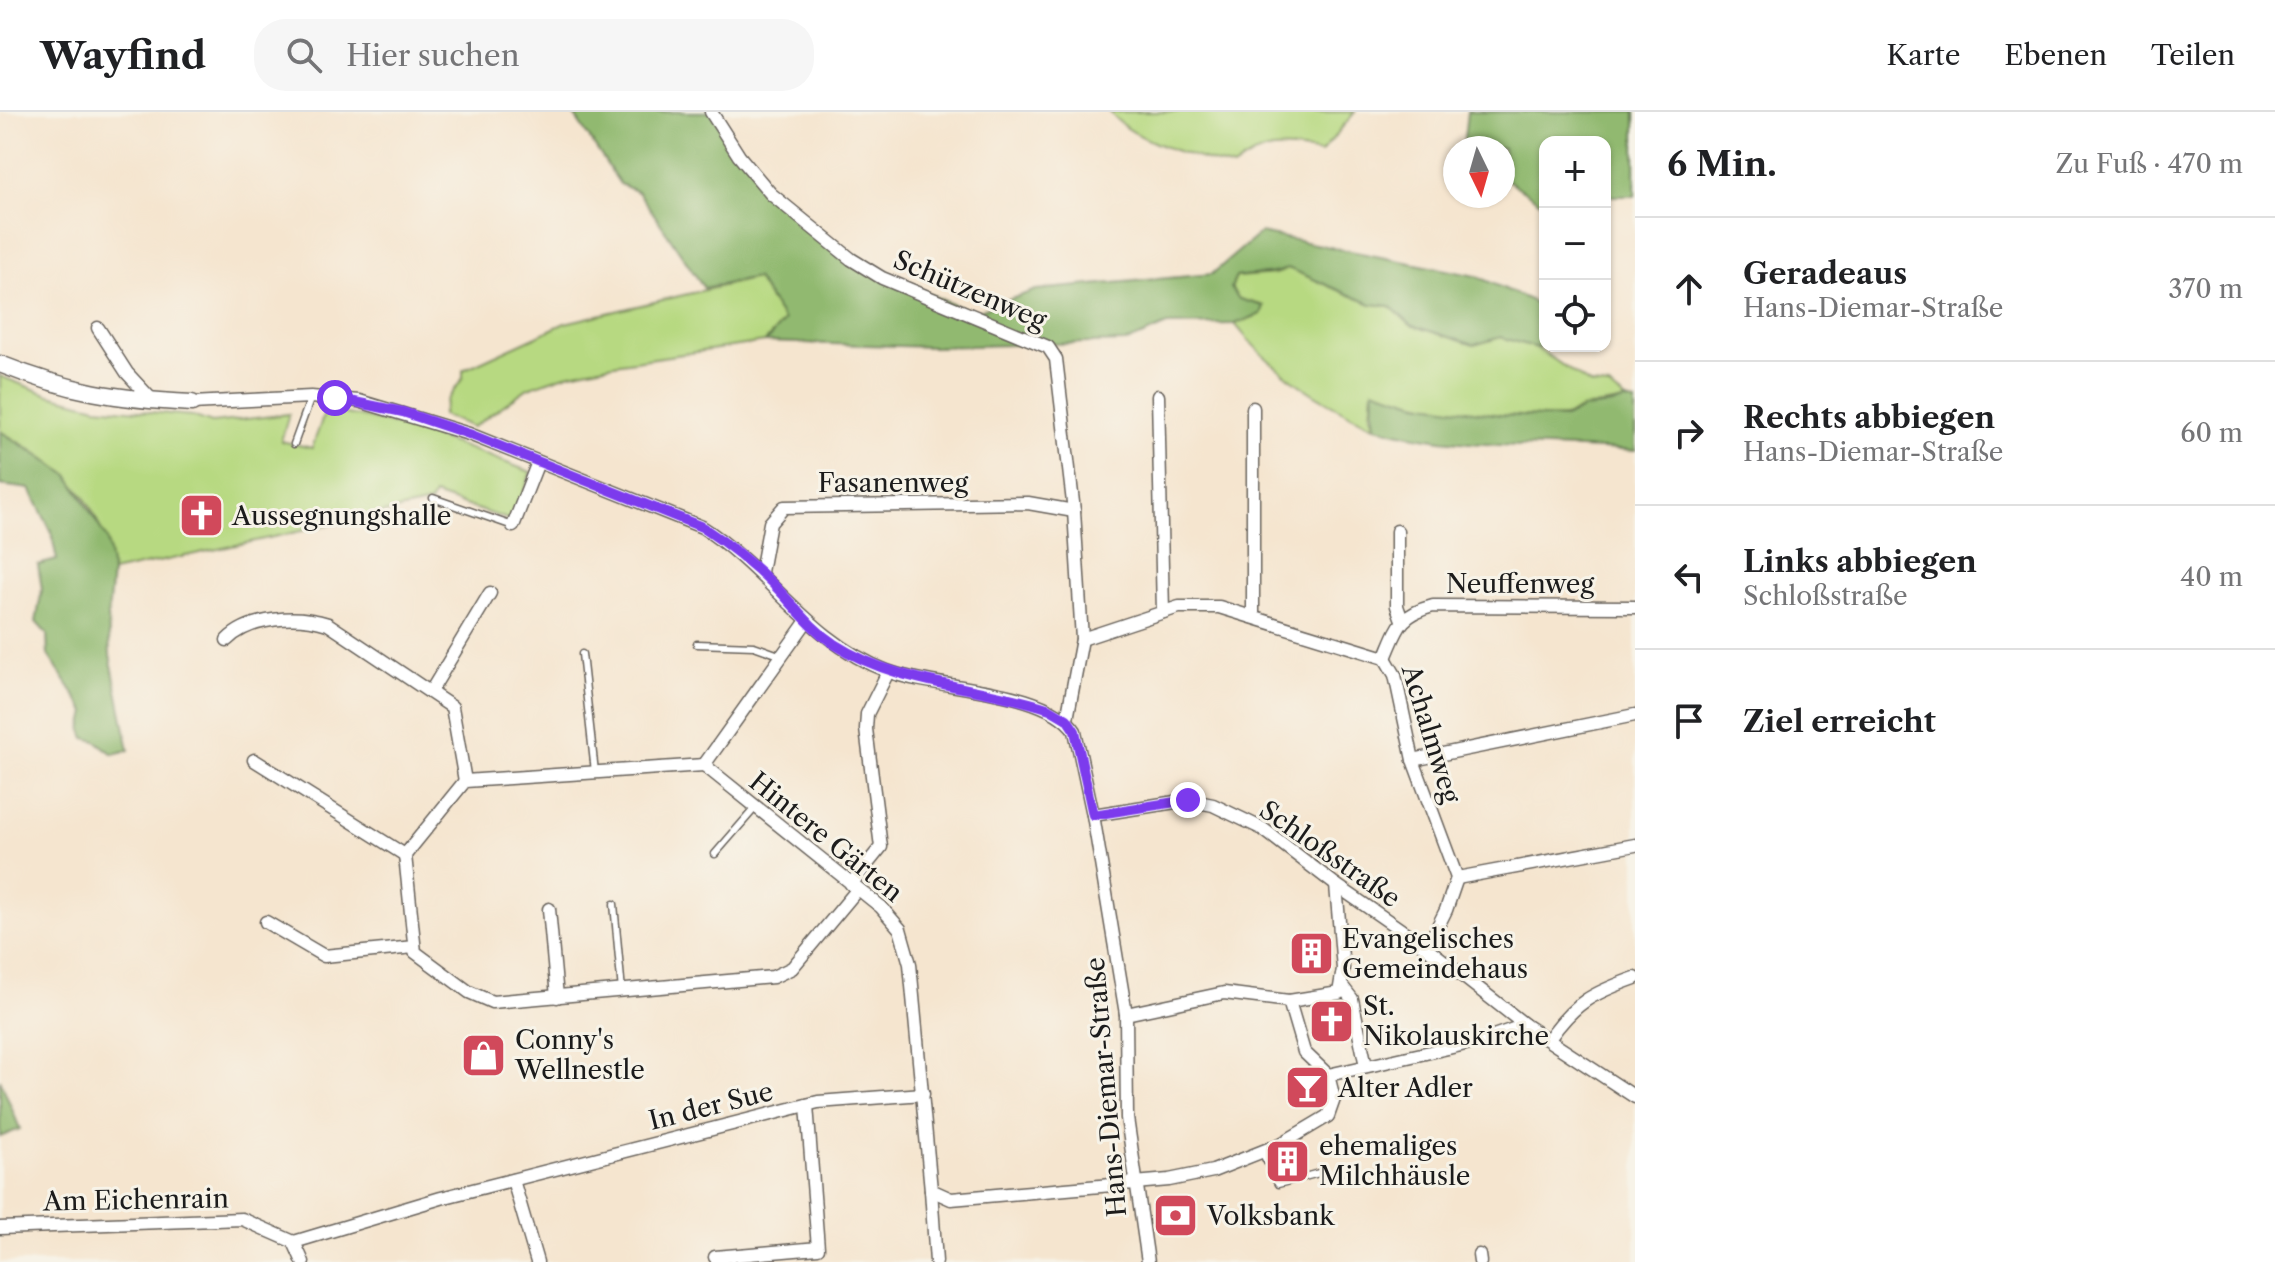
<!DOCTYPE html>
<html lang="de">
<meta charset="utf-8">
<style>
body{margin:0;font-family:"Libre Caslon Text",serif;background:#f6f6f6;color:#202124}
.controls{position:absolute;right:24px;top:24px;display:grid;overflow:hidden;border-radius:16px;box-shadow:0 2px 6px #0004}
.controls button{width:72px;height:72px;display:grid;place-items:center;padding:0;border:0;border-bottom:2px solid #e0e0e0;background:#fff;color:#202124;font:40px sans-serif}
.compass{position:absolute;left:1443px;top:24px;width:72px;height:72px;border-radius:50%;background:#fff;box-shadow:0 2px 6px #0004;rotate:175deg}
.stop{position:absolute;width:24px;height:24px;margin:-18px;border:6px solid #7c3aed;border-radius:50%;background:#fff}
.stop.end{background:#7c3aed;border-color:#fff;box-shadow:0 2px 8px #0008}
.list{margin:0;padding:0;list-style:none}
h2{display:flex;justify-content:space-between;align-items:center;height:104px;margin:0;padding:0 32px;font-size:34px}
h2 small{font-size:26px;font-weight:400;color:#757577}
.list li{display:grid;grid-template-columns:52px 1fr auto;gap:24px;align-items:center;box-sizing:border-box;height:144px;padding:0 32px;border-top:2px solid #e0e0e0}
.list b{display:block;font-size:30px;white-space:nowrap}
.list p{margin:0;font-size:26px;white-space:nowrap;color:#757577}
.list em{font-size:26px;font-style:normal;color:#757577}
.icon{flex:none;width:44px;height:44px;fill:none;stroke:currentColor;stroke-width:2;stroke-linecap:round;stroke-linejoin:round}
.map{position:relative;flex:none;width:1635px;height:1150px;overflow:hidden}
header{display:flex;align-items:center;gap:48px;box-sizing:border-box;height:112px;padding:0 40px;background:#fff;border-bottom:2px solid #e0e0e0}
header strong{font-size:38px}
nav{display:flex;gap:44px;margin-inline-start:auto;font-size:28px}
.search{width:560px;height:72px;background:#f6f6f6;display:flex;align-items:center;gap:20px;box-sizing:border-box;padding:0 28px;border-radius:32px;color:#757577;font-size:30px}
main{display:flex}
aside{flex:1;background:#fff}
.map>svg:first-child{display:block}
.green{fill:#b7d981;stroke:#6a7a4e;stroke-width:2}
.forest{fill:#91b96f;stroke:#566a46;stroke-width:2}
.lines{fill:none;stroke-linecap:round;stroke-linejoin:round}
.service-casing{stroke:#68625b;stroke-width:9}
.minor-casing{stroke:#68625b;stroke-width:15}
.tertiary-casing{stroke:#68625b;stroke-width:19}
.service{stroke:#fff;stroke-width:6}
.minor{stroke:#fff;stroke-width:12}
.tertiary{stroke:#fff;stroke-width:16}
.route{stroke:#7c3aed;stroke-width:10}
.labels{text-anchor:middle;stroke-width:6;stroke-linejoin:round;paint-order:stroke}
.street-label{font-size:26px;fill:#1c1c1c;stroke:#f7f3e8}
.poi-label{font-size:26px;fill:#1c1c1c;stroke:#f7f3e8;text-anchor:start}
</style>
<header>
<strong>Wayfind</strong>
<div class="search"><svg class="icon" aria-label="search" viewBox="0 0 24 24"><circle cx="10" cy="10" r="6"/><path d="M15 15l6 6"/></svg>Hier suchen</div>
<nav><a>Karte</a><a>Ebenen</a><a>Teilen</a></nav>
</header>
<main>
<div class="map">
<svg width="1635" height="1150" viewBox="0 0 1635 1150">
<rect width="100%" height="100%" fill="#f7f3e8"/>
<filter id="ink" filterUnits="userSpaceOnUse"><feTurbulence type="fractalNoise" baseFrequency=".0125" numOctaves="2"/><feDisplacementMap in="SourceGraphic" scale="16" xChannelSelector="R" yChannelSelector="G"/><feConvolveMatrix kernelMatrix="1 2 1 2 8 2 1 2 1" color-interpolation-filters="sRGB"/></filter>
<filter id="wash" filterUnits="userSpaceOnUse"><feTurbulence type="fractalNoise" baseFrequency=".006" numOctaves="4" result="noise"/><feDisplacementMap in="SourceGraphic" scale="32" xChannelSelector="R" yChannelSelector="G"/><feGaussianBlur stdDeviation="1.8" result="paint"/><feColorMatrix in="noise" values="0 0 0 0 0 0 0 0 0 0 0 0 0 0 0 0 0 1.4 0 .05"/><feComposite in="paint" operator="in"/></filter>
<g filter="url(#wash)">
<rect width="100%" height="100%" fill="#f5e5cf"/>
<!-- green -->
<g class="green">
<path d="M1110,0h245l-34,41c-38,-6 -56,-10 -88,15 -35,-11 -102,-26 -123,-56z"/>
<path d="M1288,156l83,36 19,2 21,19 63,20 27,-8 36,11 54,37 18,2 17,13c-14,5 -27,4 -42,8 -8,2 -14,9 -22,9 -61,5 -131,-9 -189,-27l-2,25 5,12c-55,-25 -103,-54 -141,-103l26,-10 3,-8 -25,-7 -8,-11 5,-11 40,-3z"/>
<path d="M756,166l28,43 -19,21 -151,22 -43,9 -43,15 -55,39 -31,-12 5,-15 16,-22v-8l102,-47z"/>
<path d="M0,264l49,19 48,12 95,9 20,7 77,-9 -8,27 31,7 13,-37c73,8 138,36 206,61l-18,49 -79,-26 -4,8 -318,69c-13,-78 -47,-104 -112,-141z"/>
</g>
<!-- forest -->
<g class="forest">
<path d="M572,0h139l60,82 80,65 121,54 64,-23 176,-16 48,-41 216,43 69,31v31l-8,10 -36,-11 -27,8 -63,-20 -21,-19 -19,-2 -83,-36c-16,9 -34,5 -52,9l-5,11 8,11 25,7 -3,8 -26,10 -68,1 -40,17 -194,5 -168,-5 19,-21 -28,-43 -52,10 -48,-71 -18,-25 -18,-8z"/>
<path d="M1467,0h168v84h-30v-54h-60v63l-42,-28v-29h-40z"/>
<path d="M1373,277l45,14 83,12 64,3 19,-10 28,-3 14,-5 9,2v49c-88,-7 -173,0 -259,-24 -5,-13 -1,-23 -3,-38z"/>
<path d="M0,319l68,44 39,64 5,33 -4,44 2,39 19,95 -16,4 -17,-13 -11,-3 -3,-8 4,-18 -38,-57 -1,-21 -11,-12 6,-33 -4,-24 19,-5 -6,-29 -21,-42 -30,-4z"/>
<path d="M0,967l20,50 -20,8z"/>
</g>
</g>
<g filter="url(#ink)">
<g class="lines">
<defs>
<g id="service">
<path d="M294,332l17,-47"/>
<path d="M433,386l80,28"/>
<path d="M697,532l57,2 28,10"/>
<path d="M582,542l13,118"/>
<path d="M715,742l40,-46"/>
<path d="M614,792l8,87"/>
<path d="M1262,1040l16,32 41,-11 28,7"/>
</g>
<g id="minor">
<path d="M711,0l28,44 32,38 80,65 31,19 166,69 8,12 18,152 8,128 -15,80"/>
<path d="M98,216l29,45 26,28"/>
<path d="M1158,284l5,216"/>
<path d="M192,291l119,-6 48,4 110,33 233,93c67,43 108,115 185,144 49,19 159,16 188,60l18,84 33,199 1,104 21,144"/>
<path d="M513,414l25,-64"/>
<path d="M1397,419v75l5,14"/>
<path d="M761,460l9,-49 14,-16 244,-4 46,8"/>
<path d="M1253,505v-209"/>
<path d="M1082,527l97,-32h40l166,51 10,17 18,85 44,118 -11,32 -19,38"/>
<path d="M227,528c23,-23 70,-26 101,-16l124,83 13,74"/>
<path d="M1385,546c13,-30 14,-43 48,-52l202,1"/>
<path d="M431,579l59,-98"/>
<path d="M254,648l151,95"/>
<path d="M1413,648l222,-45"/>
<path d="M704,653l177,142 19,22 10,35 21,226 20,9 218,-19 44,-9 68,-27 47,-28 6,-17 -6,-24 -24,-23 -15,-51"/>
<path d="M704,653l-239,16 -60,74 10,97 54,40 23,10 281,-25 19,-9 65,-78"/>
<path d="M704,653l102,-143"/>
<path d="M1093,703l95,-15 25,5 50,24 73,56 91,63 98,77 110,72"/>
<path d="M1457,766l178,-33"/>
<path d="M851,772l30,-37 -15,-118 1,-15 21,-42"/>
<path d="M549,797l8,88"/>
<path d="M266,810l58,34 90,-9"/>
<path d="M1342,874l10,13 14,67"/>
<path d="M1126,902l98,-21 65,8 50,-8 4,-24 -7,-84"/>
<path d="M1549,927c26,-37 44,-46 86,-61"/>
<path d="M1328,963l151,-34 46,-16"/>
<path d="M513,1068l24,82"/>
<path d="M931,1078l5,72"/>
<path d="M0,1116l242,-9 52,23 9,20"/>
<path d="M294,1130l147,-44 377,-96 105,-8"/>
<path d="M1479,1143l1,7"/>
<path d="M715,1145l103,-9 -11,-143"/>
</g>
<path id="tertiary" d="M0,252c70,28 117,35 192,39"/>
</defs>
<!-- service casing -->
<use href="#service" class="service-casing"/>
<!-- minor casing -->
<use href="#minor" class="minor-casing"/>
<!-- tertiary casing -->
<use href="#tertiary" class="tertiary-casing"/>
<!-- service -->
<use href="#service" class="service"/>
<!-- minor -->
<use href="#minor" class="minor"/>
<!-- tertiary -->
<use href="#tertiary" class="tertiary"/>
</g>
</g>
<g class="lines" filter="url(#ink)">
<!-- route -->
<path class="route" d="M335,286l68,14 66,22 233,93c26,17 49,35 71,57 21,21 36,43 61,60 65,42 144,41 216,65l17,10 8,12 18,84 95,-15"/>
</g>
<!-- icons -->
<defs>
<symbol id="church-square" viewBox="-11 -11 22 22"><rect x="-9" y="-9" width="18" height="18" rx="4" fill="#d1495b" stroke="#f7f3e8"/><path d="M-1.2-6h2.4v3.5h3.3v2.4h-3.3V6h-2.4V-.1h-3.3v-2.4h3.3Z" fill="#fff"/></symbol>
<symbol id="building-square" viewBox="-11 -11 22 22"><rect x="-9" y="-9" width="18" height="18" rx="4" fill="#d1495b" stroke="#f7f3e8"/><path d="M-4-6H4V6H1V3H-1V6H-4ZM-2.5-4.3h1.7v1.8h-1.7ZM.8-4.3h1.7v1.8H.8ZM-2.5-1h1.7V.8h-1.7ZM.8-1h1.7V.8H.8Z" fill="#fff"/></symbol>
<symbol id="shop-square" viewBox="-11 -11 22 22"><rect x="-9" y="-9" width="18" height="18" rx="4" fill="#d1495b" stroke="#f7f3e8"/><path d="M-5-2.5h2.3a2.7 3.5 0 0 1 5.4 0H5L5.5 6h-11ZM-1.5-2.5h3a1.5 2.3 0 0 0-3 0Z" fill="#fff"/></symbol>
<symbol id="bar-square" viewBox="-11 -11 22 22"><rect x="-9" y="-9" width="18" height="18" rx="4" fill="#d1495b" stroke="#f7f3e8"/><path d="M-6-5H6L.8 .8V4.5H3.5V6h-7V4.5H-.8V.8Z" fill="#fff"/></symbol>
<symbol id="bank-square" viewBox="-11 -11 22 22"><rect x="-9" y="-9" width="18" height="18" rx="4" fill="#d1495b" stroke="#f7f3e8"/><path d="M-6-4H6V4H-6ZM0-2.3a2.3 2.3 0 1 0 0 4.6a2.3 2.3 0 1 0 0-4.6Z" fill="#fff"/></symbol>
</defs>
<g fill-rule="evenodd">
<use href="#church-square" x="176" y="378" width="51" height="51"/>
<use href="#building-square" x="1286" y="816" width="51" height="51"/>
<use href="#church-square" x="1306" y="884" width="51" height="51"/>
<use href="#shop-square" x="458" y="918" width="51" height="51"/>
<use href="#bar-square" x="1282" y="950" width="51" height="51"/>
<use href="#building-square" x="1262" y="1024" width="51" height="51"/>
<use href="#bank-square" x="1150" y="1078" width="51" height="51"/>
</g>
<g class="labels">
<!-- street labels -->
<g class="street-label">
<text transform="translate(970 178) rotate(23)" y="9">Schützenweg</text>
<text x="893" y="380">Fasanenweg</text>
<text x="1520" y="481">Neuffenweg</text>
<text transform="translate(1431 622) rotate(73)" y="9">Achalmweg</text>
<text transform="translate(826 725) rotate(39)" y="9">Hintere Gärten</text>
<text transform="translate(1330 742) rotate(35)" y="9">Schloßstraße</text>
<text transform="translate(1106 975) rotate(-95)" y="9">Hans-Diemar-Straße</text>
<text transform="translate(711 994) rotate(-14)" y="9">In der Sue</text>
<text transform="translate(136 1088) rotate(-1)" y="9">Am Eichenrain</text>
</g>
<!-- poi labels -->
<g class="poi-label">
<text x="232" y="413">Aussegnungshalle</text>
<text x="1342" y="836">Evangelisches<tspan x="1342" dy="30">Gemeindehaus</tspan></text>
<text x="1363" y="903">St.<tspan x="1363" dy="30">Nikolauskirche</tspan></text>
<text x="515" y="937">Conny's<tspan x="515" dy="30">Wellnestle</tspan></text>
<text x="1338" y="985">Alter Adler</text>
<text x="1319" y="1043">ehemaliges<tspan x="1319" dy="30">Milchhäusle</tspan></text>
<text x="1207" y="1113">Volksbank</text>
</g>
</g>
</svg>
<div class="controls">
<button>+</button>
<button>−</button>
<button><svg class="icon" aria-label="locate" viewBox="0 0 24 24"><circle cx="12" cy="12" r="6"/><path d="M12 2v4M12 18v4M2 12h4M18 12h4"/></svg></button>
</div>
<svg class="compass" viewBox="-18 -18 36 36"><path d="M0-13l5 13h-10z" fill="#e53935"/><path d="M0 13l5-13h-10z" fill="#757577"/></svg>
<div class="stop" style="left:335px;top:286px"></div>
<div class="stop end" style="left:1188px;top:688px"></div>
</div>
<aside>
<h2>6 Min.<small>Zu Fuß · 470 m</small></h2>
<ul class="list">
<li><svg class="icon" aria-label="ahead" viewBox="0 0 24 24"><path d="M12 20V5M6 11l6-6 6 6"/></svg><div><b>Geradeaus</b><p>Hans-Diemar-Straße</p></div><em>370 m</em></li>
<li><svg class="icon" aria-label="right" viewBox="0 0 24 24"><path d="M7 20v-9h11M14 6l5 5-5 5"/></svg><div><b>Rechts abbiegen</b><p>Hans-Diemar-Straße</p></div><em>60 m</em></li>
<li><svg class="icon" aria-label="left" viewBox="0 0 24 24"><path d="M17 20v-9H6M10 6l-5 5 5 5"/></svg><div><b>Links abbiegen</b><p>Schloßstraße</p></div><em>40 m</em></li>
<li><svg class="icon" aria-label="arrive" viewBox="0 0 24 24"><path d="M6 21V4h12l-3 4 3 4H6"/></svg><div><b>Ziel erreicht</b></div></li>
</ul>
</aside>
</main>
